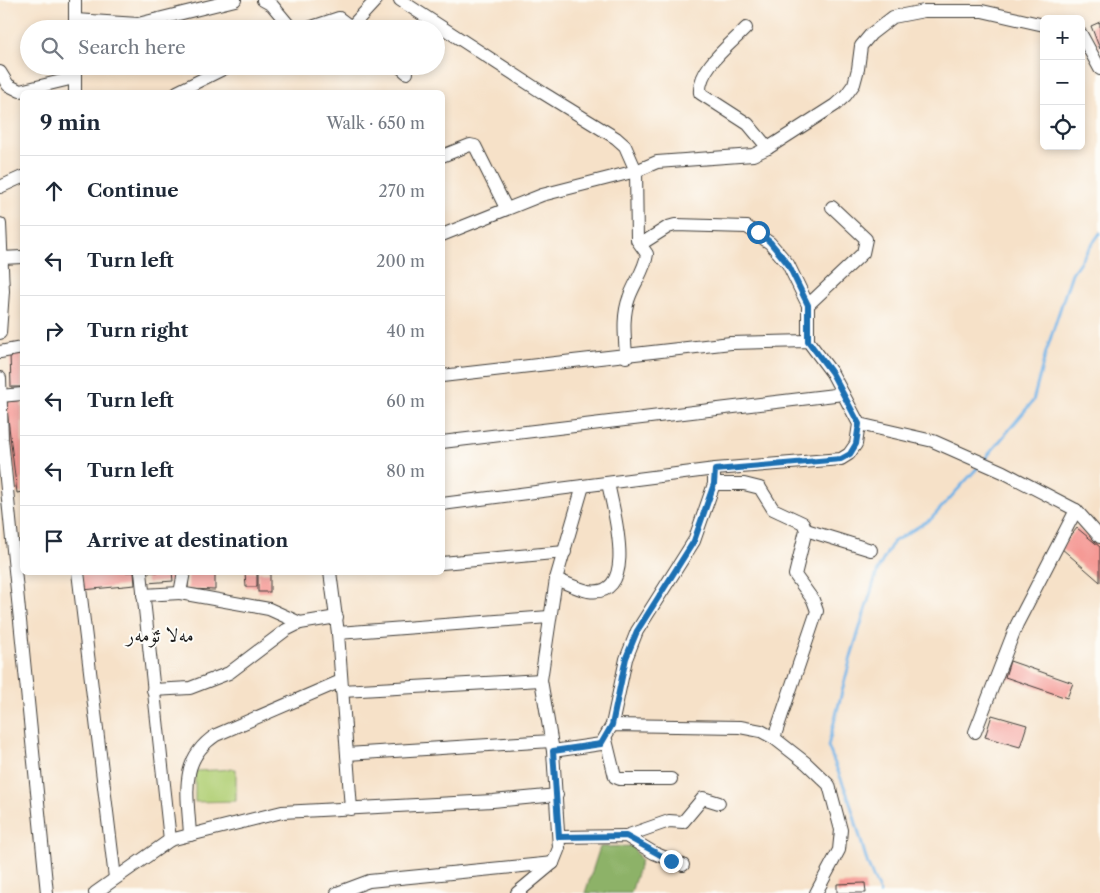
<!DOCTYPE html>
<meta charset="utf-8">
<style>
body{margin:0;font-family:"Libre Caslon Text",Amiri,serif;background:#f2f2f3;color:#1f2937}
.controls{position:absolute;right:15px;top:15px;display:grid;overflow:hidden;border-radius:8px;box-shadow:0 2px 8px #0003}
.controls button{width:45px;height:45px;display:grid;place-items:center;padding:0;border:0;border-bottom:1px solid #e0e1e3;background:#fff;color:#1f2937;font:25px sans-serif}
.stop{position:absolute;width:15px;height:15px;margin:-11px;border:4px solid #1f6fb2;border-radius:50%;background:#fff}
.stop.end{background:#1f6fb2;border-color:#fff;box-shadow:0 1px 5px #0008}
.list{margin:0;padding:0;list-style:none}
h2{display:flex;justify-content:space-between;align-items:center;height:65px;margin:0;padding:0 20px;font-size:21px}
h2 small{font-size:16px;font-weight:400;color:#747a83}
.list li{display:grid;grid-template-columns:32px 1fr auto;gap:15px;align-items:center;box-sizing:border-box;height:70px;padding:0 20px;border-top:1px solid #e0e1e3}
.list b{display:block;font-size:19px;white-space:nowrap}
.list em{font-size:16px;font-style:normal;color:#747a83}
.icon{flex:none;width:28px;height:28px;fill:none;stroke:currentColor;stroke-width:2;stroke-linecap:round;stroke-linejoin:round}
.map{position:relative;flex:none;width:1100px;height:893px;overflow:hidden}
.search{position:absolute;background:#fff;box-shadow:0 2px 8px #0003;left:20px;top:20px;width:425px;height:55px;display:flex;align-items:center;gap:12px;box-sizing:border-box;padding:0 18px;border-radius:28px;color:#747a83;font-size:19px}
.panel{position:absolute;background:#fff;box-shadow:0 2px 8px #0003;left:20px;top:90px;width:425px;height:485px;border-radius:8px}
.map>svg:first-child{display:block}
.green{fill:#b2d077;stroke:#67764a}
.forest{fill:#8db268;stroke:#546742}
.lines{fill:none;stroke-linecap:round;stroke-linejoin:round}
.stream{stroke:#72b2e6;stroke-width:3}
.building{fill:#f59a95}
.minor-casing{stroke:#3d3a36;stroke-width:14}
.minor{stroke:#fff;stroke-width:12}
.route{stroke:#1f6fb2;stroke-width:6}
.labels{text-anchor:middle;stroke-width:4;stroke-linejoin:round;paint-order:stroke}
.quarter-label{font-size:20px;fill:#1c1c1c;stroke:#fdfcf7}
</style>
<div class="map">
<svg width="1100" height="893" viewBox="0 0 1100 893">
<rect width="100%" height="100%" fill="#fdfcf7"/>
<filter id="ink" filterUnits="userSpaceOnUse"><feTurbulence type="fractalNoise" baseFrequency=".02" numOctaves="2"/><feDisplacementMap in="SourceGraphic" scale="10" xChannelSelector="R" yChannelSelector="G"/><feConvolveMatrix kernelMatrix="1 2 1 2 8 2 1 2 1" color-interpolation-filters="sRGB"/></filter>
<filter id="wash" filterUnits="userSpaceOnUse"><feTurbulence type="fractalNoise" baseFrequency=".0096" numOctaves="4" result="noise"/><feDisplacementMap in="SourceGraphic" scale="20" xChannelSelector="R" yChannelSelector="G"/><feGaussianBlur stdDeviation="1.12" result="paint"/><feColorMatrix in="noise" values="0 0 0 0 0 0 0 0 0 0 0 0 0 0 0 0 0 1.4 0 .05"/><feComposite in="paint" operator="in"/></filter>
<g filter="url(#wash)">
<rect width="100%" height="100%" fill="#f6e1c8"/>
<!-- green -->
<path class="green" d="M236,769v32l-41,1v-31z"/>
<!-- forest -->
<path class="forest" d="M632,846l9,14 -10,33h-46l15,-46z"/>
<g class="lines">
<!-- stream -->
<g class="stream">
<path d="M984,460l49,-59 13,-49 26,-79 28,-40"/>
<path d="M880,893l-12,-28 -19,-66 -21,-53 24,-93 26,-84 15,-27 38,-23 49,-54"/>
</g>
</g>
<g id="blocks">
<!-- building -->
<g class="building">
<path d="M1100,22v27l-9,-23z"/>
<path d="M10,353h12v34h-11z"/>
<path d="M22,400v92l-5,1 -11,-91z"/>
<path d="M1077,528l23,19v35l-39,-34z"/>
<path d="M82,572h52l1,13 -52,5z"/>
<path d="M146,572h26l1,9 -26,2z"/>
<path d="M188,572h27v18l-27,-1z"/>
<path d="M245,572h12v15h-11z"/>
<rect x="258" y="572" width="12" height="20"/>
<path d="M1010,661l63,22 -6,15 -62,-21z"/>
<path d="M992,715l35,10 -7,22 -35,-10z"/>
<path d="M865,883l1,10h-29v-9z"/>
</g>
</g>
</g>
<g filter="url(#ink)">
<use href="#blocks" fill-opacity="0" stroke="#3d3a36" stroke-width="1"/>
<g class="lines">
<defs>
<g id="minor">
<path d="M75,0v27"/>
<path d="M263,0l9,5 20,24"/>
<path d="M400,0l143,93 73,45 9,8 11,25 1,69 10,14c-2,16 -13,29 -18,44 -7,19 -4,39 -3,59"/>
<path d="M75,20l63,4 97,-24"/>
<path d="M746,28c-16,17 -48,40 -46,65l48,31 20,24"/>
<path d="M306,29l33,-11 12,9 25,-27"/>
<path d="M1081,34l19,35"/>
<path d="M75,66v26"/>
<path d="M399,66l8,7"/>
<path d="M0,72l8,13 12,6 54,-13"/>
<path d="M177,92l52,-26"/>
<path d="M442,156l28,-11 5,1 31,62"/>
<path d="M0,187l22,-10"/>
<path d="M0,224l3,67 -3,42"/>
<path d="M442,235l100,-40 94,-24 21,-9 96,-7 15,-7 67,-43 11,-10 8,-11 4,-15 3,-23 10,-12 22,-17 31,-6h58l62,14"/>
<path d="M641,244l27,-17 7,-2 72,2 23,16 18,21 20,41v36"/>
<path d="M2,258l20,-1"/>
<path d="M808,305l55,-52 3,-14 -34,-32"/>
<path d="M0,352l22,-4"/>
<path d="M442,376l289,-33 77,-2 24,32 27,51 -3,20 -7,10 -8,5 -126,10 -273,35"/>
<path d="M0,378l2,61 45,454"/>
<path d="M0,396l22,-2"/>
<path d="M859,424l74,17 70,31 73,38 24,27"/>
<path d="M442,442l401,-48"/>
<path d="M714,484h30l16,4 13,21 30,14 3,7 -11,45 18,25 4,11 -43,127"/>
<path d="M806,530l65,20"/>
<path d="M442,563l123,-11"/>
<path d="M78,572l37,306"/>
<path d="M141,572l29,268"/>
<path d="M184,572l-4,21 89,16 31,14"/>
<path d="M330,572l8,61 13,176"/>
<path d="M556,579c10,4 22,10 32,12 52,8 25,-82 20,-108"/>
<path d="M143,595l37,-2"/>
<path d="M338,633l211,-16"/>
<path d="M153,690l37,-2 39,-15 57,-43 14,-7 37,-6"/>
<path d="M342,691l199,-11"/>
<path d="M612,725l14,-66 11,-28 57,-90 20,-57v-8"/>
<path d="M975,732l42,-108 59,-114"/>
<path d="M606,740l9,37 5,2h51"/>
<path d="M553,751l48,-7 11,-19 128,2 21,4 13,7 32,25 23,22 12,45 -2,20 -23,43"/>
<path d="M347,754l204,-13"/>
<path d="M190,835c-2,-40 -12,-75 26,-100l125,-54"/>
<path d="M626,836l43,-15 14,1 20,-24 16,5"/>
<path d="M559,837l67,-1 28,17 29,12"/>
<path d="M95,893l75,-53 112,-28 211,-11 64,-6"/>
<path d="M337,893l32,-12 184,-18"/>
<path d="M517,893l36,-30 6,-15 -6,-97 -12,-71 15,-101 27,-93"/>
</g>
</defs>
<!-- minor casing -->
<use href="#minor" class="minor-casing"/>
<!-- minor -->
<use href="#minor" class="minor"/>
</g>
</g>
<g class="lines" filter="url(#ink)">
<!-- route -->
<path class="route" d="M671,861l-45,-25 -67,1 -6,-86 48,-7 11,-19 14,-67 11,-27 57,-90 20,-57 1,-14 126,-11 9,-5 6,-10 3,-20 -27,-51 -24,-32v-36l-20,-41 -18,-22 -12,-10"/>
</g>
<g class="labels">
<!-- quarter labels -->
<g class="quarter-label">
<text x="160" y="642">مەلا ئۆمەر</text>
</g>
</g>
</svg>
<div class="controls">
<button>+</button>
<button>−</button>
<button><svg class="icon" aria-label="locate" viewBox="0 0 24 24"><circle cx="12" cy="12" r="6"/><path d="M12 2v4M12 18v4M2 12h4M18 12h4"/></svg></button>
</div>
<div class="stop" style="left:758px;top:232px"></div>
<div class="stop end" style="left:671px;top:861px"></div>
<div class="search"><svg class="icon" aria-label="search" viewBox="0 0 24 24"><circle cx="10" cy="10" r="6"/><path d="M15 15l6 6"/></svg>Search here</div>
<section class="panel">
<h2>9 min<small>Walk · 650 m</small></h2>
<ul class="list">
<li><svg class="icon" aria-label="ahead" viewBox="0 0 24 24"><path d="M12 20V5M6 11l6-6 6 6"/></svg><div><b>Continue</b></div><em>270 m</em></li>
<li><svg class="icon" aria-label="left" viewBox="0 0 24 24"><path d="M17 20v-9H6M10 6l-5 5 5 5"/></svg><div><b>Turn left</b></div><em>200 m</em></li>
<li><svg class="icon" aria-label="right" viewBox="0 0 24 24"><path d="M7 20v-9h11M14 6l5 5-5 5"/></svg><div><b>Turn right</b></div><em>40 m</em></li>
<li><svg class="icon" aria-label="left" viewBox="0 0 24 24"><path d="M17 20v-9H6M10 6l-5 5 5 5"/></svg><div><b>Turn left</b></div><em>60 m</em></li>
<li><svg class="icon" aria-label="left" viewBox="0 0 24 24"><path d="M17 20v-9H6M10 6l-5 5 5 5"/></svg><div><b>Turn left</b></div><em>80 m</em></li>
<li><svg class="icon" aria-label="arrive" viewBox="0 0 24 24"><path d="M6 21V4h12l-3 4 3 4H6"/></svg><div><b>Arrive at destination</b></div></li>
</ul>
</section>
</div>
